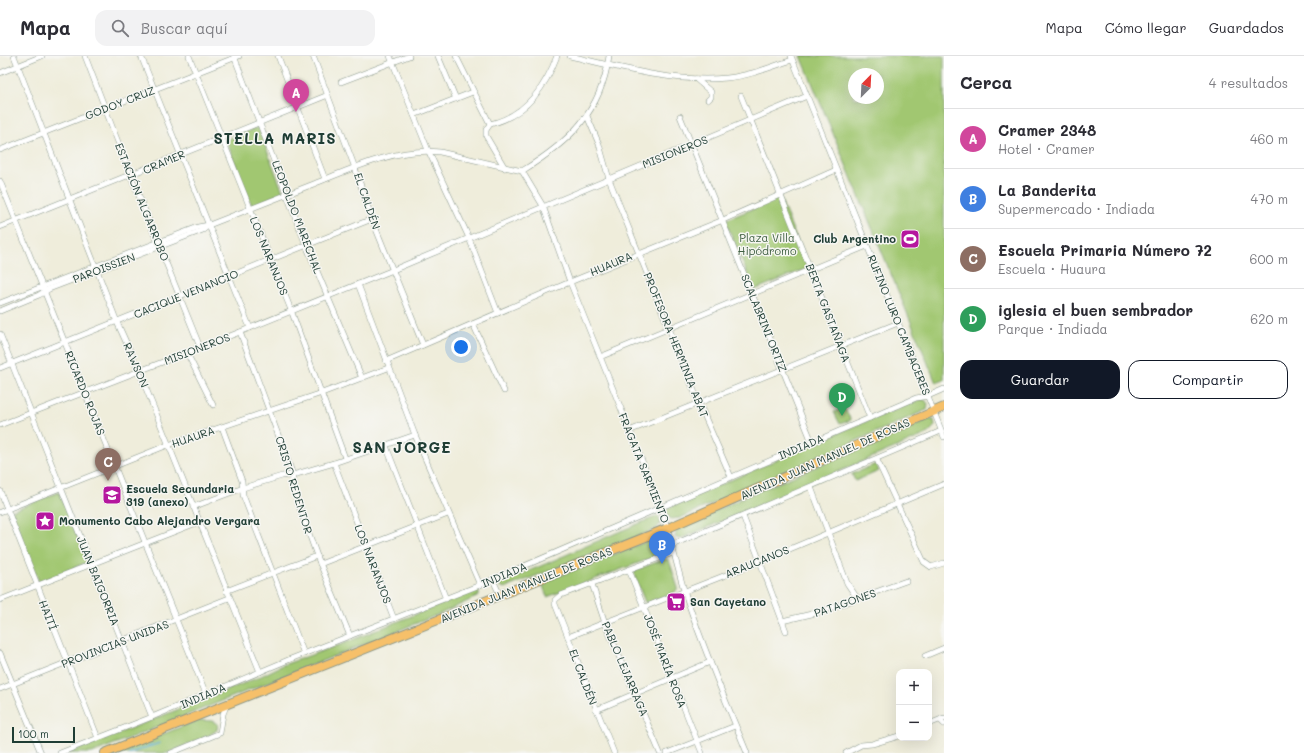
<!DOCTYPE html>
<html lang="es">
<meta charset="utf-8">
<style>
body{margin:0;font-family:Mali,sans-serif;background:#f2f2f3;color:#2b2b33}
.controls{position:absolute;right:12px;bottom:12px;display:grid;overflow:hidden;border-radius:8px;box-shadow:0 4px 16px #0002}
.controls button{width:36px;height:36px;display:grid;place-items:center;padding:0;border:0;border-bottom:1px solid #e1e1e2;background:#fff;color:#2b2b33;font:20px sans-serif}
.compass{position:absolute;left:848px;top:12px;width:36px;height:36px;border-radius:50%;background:#fff;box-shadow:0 4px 16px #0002;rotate:24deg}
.scale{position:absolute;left:12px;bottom:10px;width:63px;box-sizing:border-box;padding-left:4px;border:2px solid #1f3d34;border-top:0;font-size:11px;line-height:14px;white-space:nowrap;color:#1f3d34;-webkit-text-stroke:3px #f6f6f2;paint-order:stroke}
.you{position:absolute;left:461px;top:291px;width:14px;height:14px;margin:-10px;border:3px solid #fff;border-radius:50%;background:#1a73e8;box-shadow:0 0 0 6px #1a73e833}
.badge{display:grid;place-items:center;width:26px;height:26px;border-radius:50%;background:#111827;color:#fff;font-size:13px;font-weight:700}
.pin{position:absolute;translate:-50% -33px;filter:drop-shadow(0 1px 2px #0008)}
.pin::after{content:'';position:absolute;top:21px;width:14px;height:12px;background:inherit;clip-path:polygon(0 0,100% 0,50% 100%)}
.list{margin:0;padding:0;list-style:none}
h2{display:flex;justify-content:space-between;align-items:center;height:52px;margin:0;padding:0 16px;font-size:17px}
h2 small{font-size:13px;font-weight:400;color:#7c7c81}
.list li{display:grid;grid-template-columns:26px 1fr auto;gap:12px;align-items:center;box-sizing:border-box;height:60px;padding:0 16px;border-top:1px solid #e1e1e2}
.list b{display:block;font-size:15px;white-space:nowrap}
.list p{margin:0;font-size:13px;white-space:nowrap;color:#7c7c81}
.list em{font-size:13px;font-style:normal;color:#7c7c81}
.actions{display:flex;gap:8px;padding:12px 16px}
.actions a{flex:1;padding:9px 0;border:1px solid #111827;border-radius:12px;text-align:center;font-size:14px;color:#111827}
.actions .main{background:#111827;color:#fff}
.icon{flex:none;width:22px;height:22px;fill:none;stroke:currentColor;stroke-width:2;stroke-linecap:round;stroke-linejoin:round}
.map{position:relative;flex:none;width:944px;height:697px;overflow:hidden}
header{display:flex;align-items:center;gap:24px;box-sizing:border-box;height:56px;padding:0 20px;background:#fff;border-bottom:1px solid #e1e1e2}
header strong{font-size:19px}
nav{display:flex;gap:22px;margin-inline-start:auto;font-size:14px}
.search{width:280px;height:36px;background:#f2f2f3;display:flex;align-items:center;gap:10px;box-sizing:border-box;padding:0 14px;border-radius:12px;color:#7c7c81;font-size:15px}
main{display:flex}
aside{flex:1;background:#fff}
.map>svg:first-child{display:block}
.green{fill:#a1c771;stroke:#608252;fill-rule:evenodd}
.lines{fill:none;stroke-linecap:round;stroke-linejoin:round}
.stream{stroke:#52a7ce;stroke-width:1.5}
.street-casing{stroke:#879588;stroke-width:6}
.primary-casing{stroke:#879588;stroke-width:10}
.street{stroke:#fff;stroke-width:5}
.primary{stroke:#f6c06b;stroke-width:8}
.labels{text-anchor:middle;stroke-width:3;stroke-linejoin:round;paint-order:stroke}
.street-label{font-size:11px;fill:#1f3d34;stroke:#f6f6f2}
.park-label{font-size:11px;fill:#406043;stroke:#f6f6f2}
.poi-label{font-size:11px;font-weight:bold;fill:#1f3d34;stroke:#f6f6f2;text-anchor:start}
.district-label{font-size:15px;font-weight:bold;letter-spacing:1px;fill:#1f3d34;stroke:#f6f6f2}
</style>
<header>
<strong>Mapa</strong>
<div class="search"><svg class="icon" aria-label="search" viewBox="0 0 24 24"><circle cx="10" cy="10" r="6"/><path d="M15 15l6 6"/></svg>Buscar aquí</div>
<nav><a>Mapa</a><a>Cómo llegar</a><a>Guardados</a></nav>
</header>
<main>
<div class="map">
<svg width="944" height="697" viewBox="0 0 944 697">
<rect width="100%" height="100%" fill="#f6f6f2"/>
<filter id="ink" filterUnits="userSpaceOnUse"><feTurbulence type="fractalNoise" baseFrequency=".025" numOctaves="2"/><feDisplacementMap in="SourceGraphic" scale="8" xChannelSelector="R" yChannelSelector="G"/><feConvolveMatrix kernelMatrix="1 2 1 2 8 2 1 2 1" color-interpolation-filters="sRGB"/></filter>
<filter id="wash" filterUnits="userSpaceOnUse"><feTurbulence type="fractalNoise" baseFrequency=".012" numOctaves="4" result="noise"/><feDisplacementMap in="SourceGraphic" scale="16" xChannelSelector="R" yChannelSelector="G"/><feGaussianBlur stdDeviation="0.9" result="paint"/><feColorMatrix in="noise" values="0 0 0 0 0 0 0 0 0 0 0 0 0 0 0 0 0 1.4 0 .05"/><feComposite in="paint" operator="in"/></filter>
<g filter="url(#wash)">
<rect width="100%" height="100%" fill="#efeddb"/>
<!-- green -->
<g class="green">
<path d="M801,0h143v324l-8,3zM854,18h24v24h-24z"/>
<path d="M258,71l25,65 -31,14 -26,-66z"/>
<path d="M780,142l28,70 -54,22 -29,-70z"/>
<path d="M922,343l3,1 3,4 -1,6 -3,1 -244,107 -9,1 -3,-2 -3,-7 3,-2 162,-72z"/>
<path d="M844,352l7,12 -11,4 -6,-12z"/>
<path d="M929,363l5,1 1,6 -8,8 -247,105 -5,-2 2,-8 72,-34z"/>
<path d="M876,408l3,7 -24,10 -3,-7z"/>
<path d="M59,436l29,70 -49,20 -28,-71z"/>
<path d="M658,460l3,7 -5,6 -151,59 -6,-2 2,-4c53,-20 104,-46 157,-66z"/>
<path d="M655,482l10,1 2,3 -2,11 -118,44 -5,-14z"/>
<path d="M665,503l4,1 9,28 -3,4 -26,11 -4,-1 -11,-28 2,-4z"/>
<path d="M476,534l3,3v3l-37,17 -350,140h-23l188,-75 26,-13 59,-21z"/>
<path d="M198,664l14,1 6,3 -1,6 -9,6 -40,17h-52z"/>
</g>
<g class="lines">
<!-- stream -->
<path class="stream" d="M129,697l31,-10"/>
</g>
</g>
<g filter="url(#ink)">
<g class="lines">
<defs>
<g id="street">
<path d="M14,0l103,266 22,49 121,301"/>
<path d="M85,0l46,120 69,171"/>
<path d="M141,0l109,272"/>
<path d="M189,0l102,254 54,148"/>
<path d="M234,0l72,189 56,133"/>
<path d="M278,0l47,123"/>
<path d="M313,0l42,112 17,51 51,126"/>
<path d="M390,0l38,94 41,88 29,75"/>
<path d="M438,0l18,43"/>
<path d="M456,0l34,68 -4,6v6l19,32"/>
<path d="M570,0c52,12 103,27 157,22 22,-2 44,-11 65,-18"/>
<path d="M791,0l153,381"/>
<path d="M0,17l42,-17"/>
<path d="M696,23l15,13v5l-3,3"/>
<path d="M341,26l68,-26"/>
<path d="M741,40l129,322"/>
<path d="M414,59l59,-23"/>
<path d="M587,60l12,28 10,35 90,224 32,74"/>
<path d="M680,60l132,326"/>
<path d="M490,68c35,-8 55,-36 67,-68"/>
<path d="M0,94l239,-94"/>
<path d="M522,115l21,35 27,76 91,226c9,27 15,55 23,82 18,56 41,109 63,163"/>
<path d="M0,125l206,513"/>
<path d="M0,171l328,-132"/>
<path d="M358,228l57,151 65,150"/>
<path d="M0,247l198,-76 11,-2c34,-13 68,-27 102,-40 40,-16 86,-38 129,-33l82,19c47,-29 79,-58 87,-115"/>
<path d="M0,255l39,-16 10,-6 154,-59 5,-4"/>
<path d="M473,268l31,67"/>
<path d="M240,276l53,143 -1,11 25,70 33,80"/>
<path d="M0,278l152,383"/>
<path d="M187,297l26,52"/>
<path d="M600,301l267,-111"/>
<path d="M386,305l184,-79 153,-62 113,-50"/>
<path d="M0,312l372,-149"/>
<path d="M0,369l240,-93 153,-62 414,-174"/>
<path d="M222,371l20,54 1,14 61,159"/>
<path d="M629,375l269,-108"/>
<path d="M386,390l60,153"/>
<path d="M877,404l47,102 7,5 13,-4"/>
<path d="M334,407l60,156"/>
<path d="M811,431l36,96 10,15"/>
<path d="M0,435l98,247"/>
<path d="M193,451l50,-19 39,-12 11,-1 41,-12 81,-28"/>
<path d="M0,456l168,-67 154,-52 66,-25"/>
<path d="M743,460l43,115"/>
<path d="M672,489l269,-114"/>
<path d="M320,508l128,-50"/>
<path d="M629,514l73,183"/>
<path d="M493,524l7,15"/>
<path d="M592,528l13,39 55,130"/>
<path d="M226,535l91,-35"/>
<path d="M0,544l199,-78"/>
<path d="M782,565l38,-9 86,-31"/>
<path d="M568,581l191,-75 185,-78"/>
<path d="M0,597l41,100"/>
<path d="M925,600l19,-8"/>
<path d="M0,633l229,-91"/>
<path d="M596,654l114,-48"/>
<path d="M940,664l4,4"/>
<path d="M929,668l15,-6"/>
<path d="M60,697l92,-36 141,-59 187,-73 436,-187 12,-2 16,-7"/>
<path d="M171,697l49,-20 3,-19 4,-10"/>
<path d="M614,697l-59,-149v-4l6,-5 112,-42"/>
<path d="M667,697l68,-27"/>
<path d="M846,697l15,-8 11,-1 27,-8"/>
</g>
<path id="primary" d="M105,697l563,-225 276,-121"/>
</defs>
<!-- street casing -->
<use href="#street" class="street-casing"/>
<!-- primary casing -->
<use href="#primary" class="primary-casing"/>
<!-- street -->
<use href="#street" class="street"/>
<!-- primary -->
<use href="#primary" class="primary"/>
</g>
</g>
<!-- icons -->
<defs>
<symbol id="stadium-square" viewBox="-11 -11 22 22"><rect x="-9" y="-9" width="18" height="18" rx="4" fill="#b5179e" stroke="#f6f6f2"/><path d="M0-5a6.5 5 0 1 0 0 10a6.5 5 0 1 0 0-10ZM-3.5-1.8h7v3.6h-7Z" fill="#fff"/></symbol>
<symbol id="school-square" viewBox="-11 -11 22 22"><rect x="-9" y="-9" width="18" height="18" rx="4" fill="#b5179e" stroke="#f6f6f2"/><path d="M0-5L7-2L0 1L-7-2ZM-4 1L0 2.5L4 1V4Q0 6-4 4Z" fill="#fff"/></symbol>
<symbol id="sight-square" viewBox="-11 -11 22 22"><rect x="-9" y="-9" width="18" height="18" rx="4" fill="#b5179e" stroke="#f6f6f2"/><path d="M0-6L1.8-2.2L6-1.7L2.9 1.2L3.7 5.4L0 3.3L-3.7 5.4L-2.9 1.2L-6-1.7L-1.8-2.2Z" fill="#fff"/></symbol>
<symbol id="supermarket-square" viewBox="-11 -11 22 22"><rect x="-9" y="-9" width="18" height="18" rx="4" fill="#b5179e" stroke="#f6f6f2"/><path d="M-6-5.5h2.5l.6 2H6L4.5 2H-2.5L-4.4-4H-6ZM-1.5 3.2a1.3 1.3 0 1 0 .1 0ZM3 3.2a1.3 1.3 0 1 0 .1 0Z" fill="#fff"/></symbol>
</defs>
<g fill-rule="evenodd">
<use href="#stadium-square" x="899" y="172" width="22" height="22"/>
<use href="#school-square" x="101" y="428" width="22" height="22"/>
<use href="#sight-square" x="34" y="454" width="22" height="22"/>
<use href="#supermarket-square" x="665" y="535" width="22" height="22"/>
</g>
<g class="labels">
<!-- street labels -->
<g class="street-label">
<text transform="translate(120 47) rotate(-21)" y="4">GODOY CRUZ</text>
<text transform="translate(675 96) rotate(-22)" y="4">MISIONEROS</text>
<text transform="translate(164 106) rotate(-23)" y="4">CRAMER</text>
<text transform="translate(367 145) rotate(71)" y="4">EL CALDÉN</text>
<text transform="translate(142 146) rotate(68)" y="4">ESTACIÓN ALGARROBO</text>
<text transform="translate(297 161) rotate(69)" y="4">LEOPOLDO MARECHAL</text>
<text transform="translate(269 200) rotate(68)" y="4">LOS NARANJOS</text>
<text transform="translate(611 208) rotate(-23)" y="4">HUAURA</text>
<text transform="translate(104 212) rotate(-21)" y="4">PAROISSIEN</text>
<text transform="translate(186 238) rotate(-22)" y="4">CACIQUE VENANCIO</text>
<text transform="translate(828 257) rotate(69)" y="4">BERTA GASTAÑAGA</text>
<text transform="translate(764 267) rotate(68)" y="4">SCALABRINI ORTIZ</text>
<text transform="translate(899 269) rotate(68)" y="4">RUFINO LURO CAMBACERES</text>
<text transform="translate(676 289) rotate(68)" y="4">PROFESORA HERMINIA ABAT</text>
<text transform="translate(197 293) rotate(-21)" y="4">MISIONEROS</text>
<text transform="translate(136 309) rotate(67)" y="4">RAWSON</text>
<text transform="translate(85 337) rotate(68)" y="4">RICARDO ROJAS</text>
<text transform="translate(193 381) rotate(-19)" y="4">HUAURA</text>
<text transform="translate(801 391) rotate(-23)" y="4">INDIADA</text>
<text transform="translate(825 403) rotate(-24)" y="4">AVENIDA JUAN MANUEL DE ROSAS</text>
<text transform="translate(644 412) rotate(68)" y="4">FRAGATA SARMIENTO</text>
<text transform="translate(294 429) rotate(73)" y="4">CRISTO REDENTOR</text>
<text transform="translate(757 506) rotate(-22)" y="4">ARAUCANOS</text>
<text transform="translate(373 508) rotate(69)" y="4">LOS NARANJOS</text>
<text transform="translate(504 519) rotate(-23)" y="4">INDIADA</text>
<text transform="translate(98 525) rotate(68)" y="4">JUAN BAIGORRIA</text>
<text transform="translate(526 529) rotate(-22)" y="4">AVENIDA JUAN MANUEL DE ROSAS</text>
<text transform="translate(845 547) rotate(-19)" y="4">PATAGONES</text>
<text transform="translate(48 559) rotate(68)" y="4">HAITÍ</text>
<text transform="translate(115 588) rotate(-21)" y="4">PROVINCIAS UNIDAS</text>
<text transform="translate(665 605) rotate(69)" y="4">JOSÉ MARÍA ROSA</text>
<text transform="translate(625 613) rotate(67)" y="4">PABLO LEJARRAGA</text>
<text transform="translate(583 621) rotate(69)" y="4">EL CALDÉN</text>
<text transform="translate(203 640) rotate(-23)" y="4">INDIADA</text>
</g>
<!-- park labels -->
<g class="park-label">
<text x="767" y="186">Plaza Villa<tspan x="767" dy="13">Hipódromo</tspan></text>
</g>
<!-- poi labels -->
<g class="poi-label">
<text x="896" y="187" text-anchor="end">Club Argentino</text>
<text x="126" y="437">Escuela Secundaria<tspan x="126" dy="13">319 (anexo)</tspan></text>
<text x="59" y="469">Monumento Cabo Alejandro Vergara</text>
<text x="690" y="550">San Cayetano</text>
</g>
<!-- district labels -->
<g class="district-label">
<text x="275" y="88">STELLA MARIS</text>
<text x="402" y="397">SAN JORGE</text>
</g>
</g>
</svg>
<div class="controls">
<button>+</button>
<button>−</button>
</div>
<svg class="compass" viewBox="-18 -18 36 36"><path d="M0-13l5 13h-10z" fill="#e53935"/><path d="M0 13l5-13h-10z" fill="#7c7c81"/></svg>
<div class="scale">100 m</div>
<div class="you"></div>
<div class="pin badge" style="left:296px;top:56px;background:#d1479c">A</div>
<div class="pin badge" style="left:662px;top:508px;background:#3f7fe0">B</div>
<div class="pin badge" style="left:108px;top:425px;background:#8d6e63">C</div>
<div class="pin badge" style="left:842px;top:360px;background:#2e9e5b">D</div>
</div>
<aside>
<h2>Cerca<small>4 resultados</small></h2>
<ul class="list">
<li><span class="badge" style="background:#d1479c">A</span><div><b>Cramer 2348</b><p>Hotel · Cramer</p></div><em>460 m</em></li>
<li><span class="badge" style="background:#3f7fe0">B</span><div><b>La Banderita</b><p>Supermercado · Indiada</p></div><em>470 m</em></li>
<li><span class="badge" style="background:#8d6e63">C</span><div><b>Escuela Primaria Número 72</b><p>Escuela · Huaura</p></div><em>600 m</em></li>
<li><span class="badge" style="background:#2e9e5b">D</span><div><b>iglesia el buen sembrador</b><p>Parque · Indiada</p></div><em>620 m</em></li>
</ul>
<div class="actions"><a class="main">Guardar</a><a>Compartir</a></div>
</aside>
</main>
